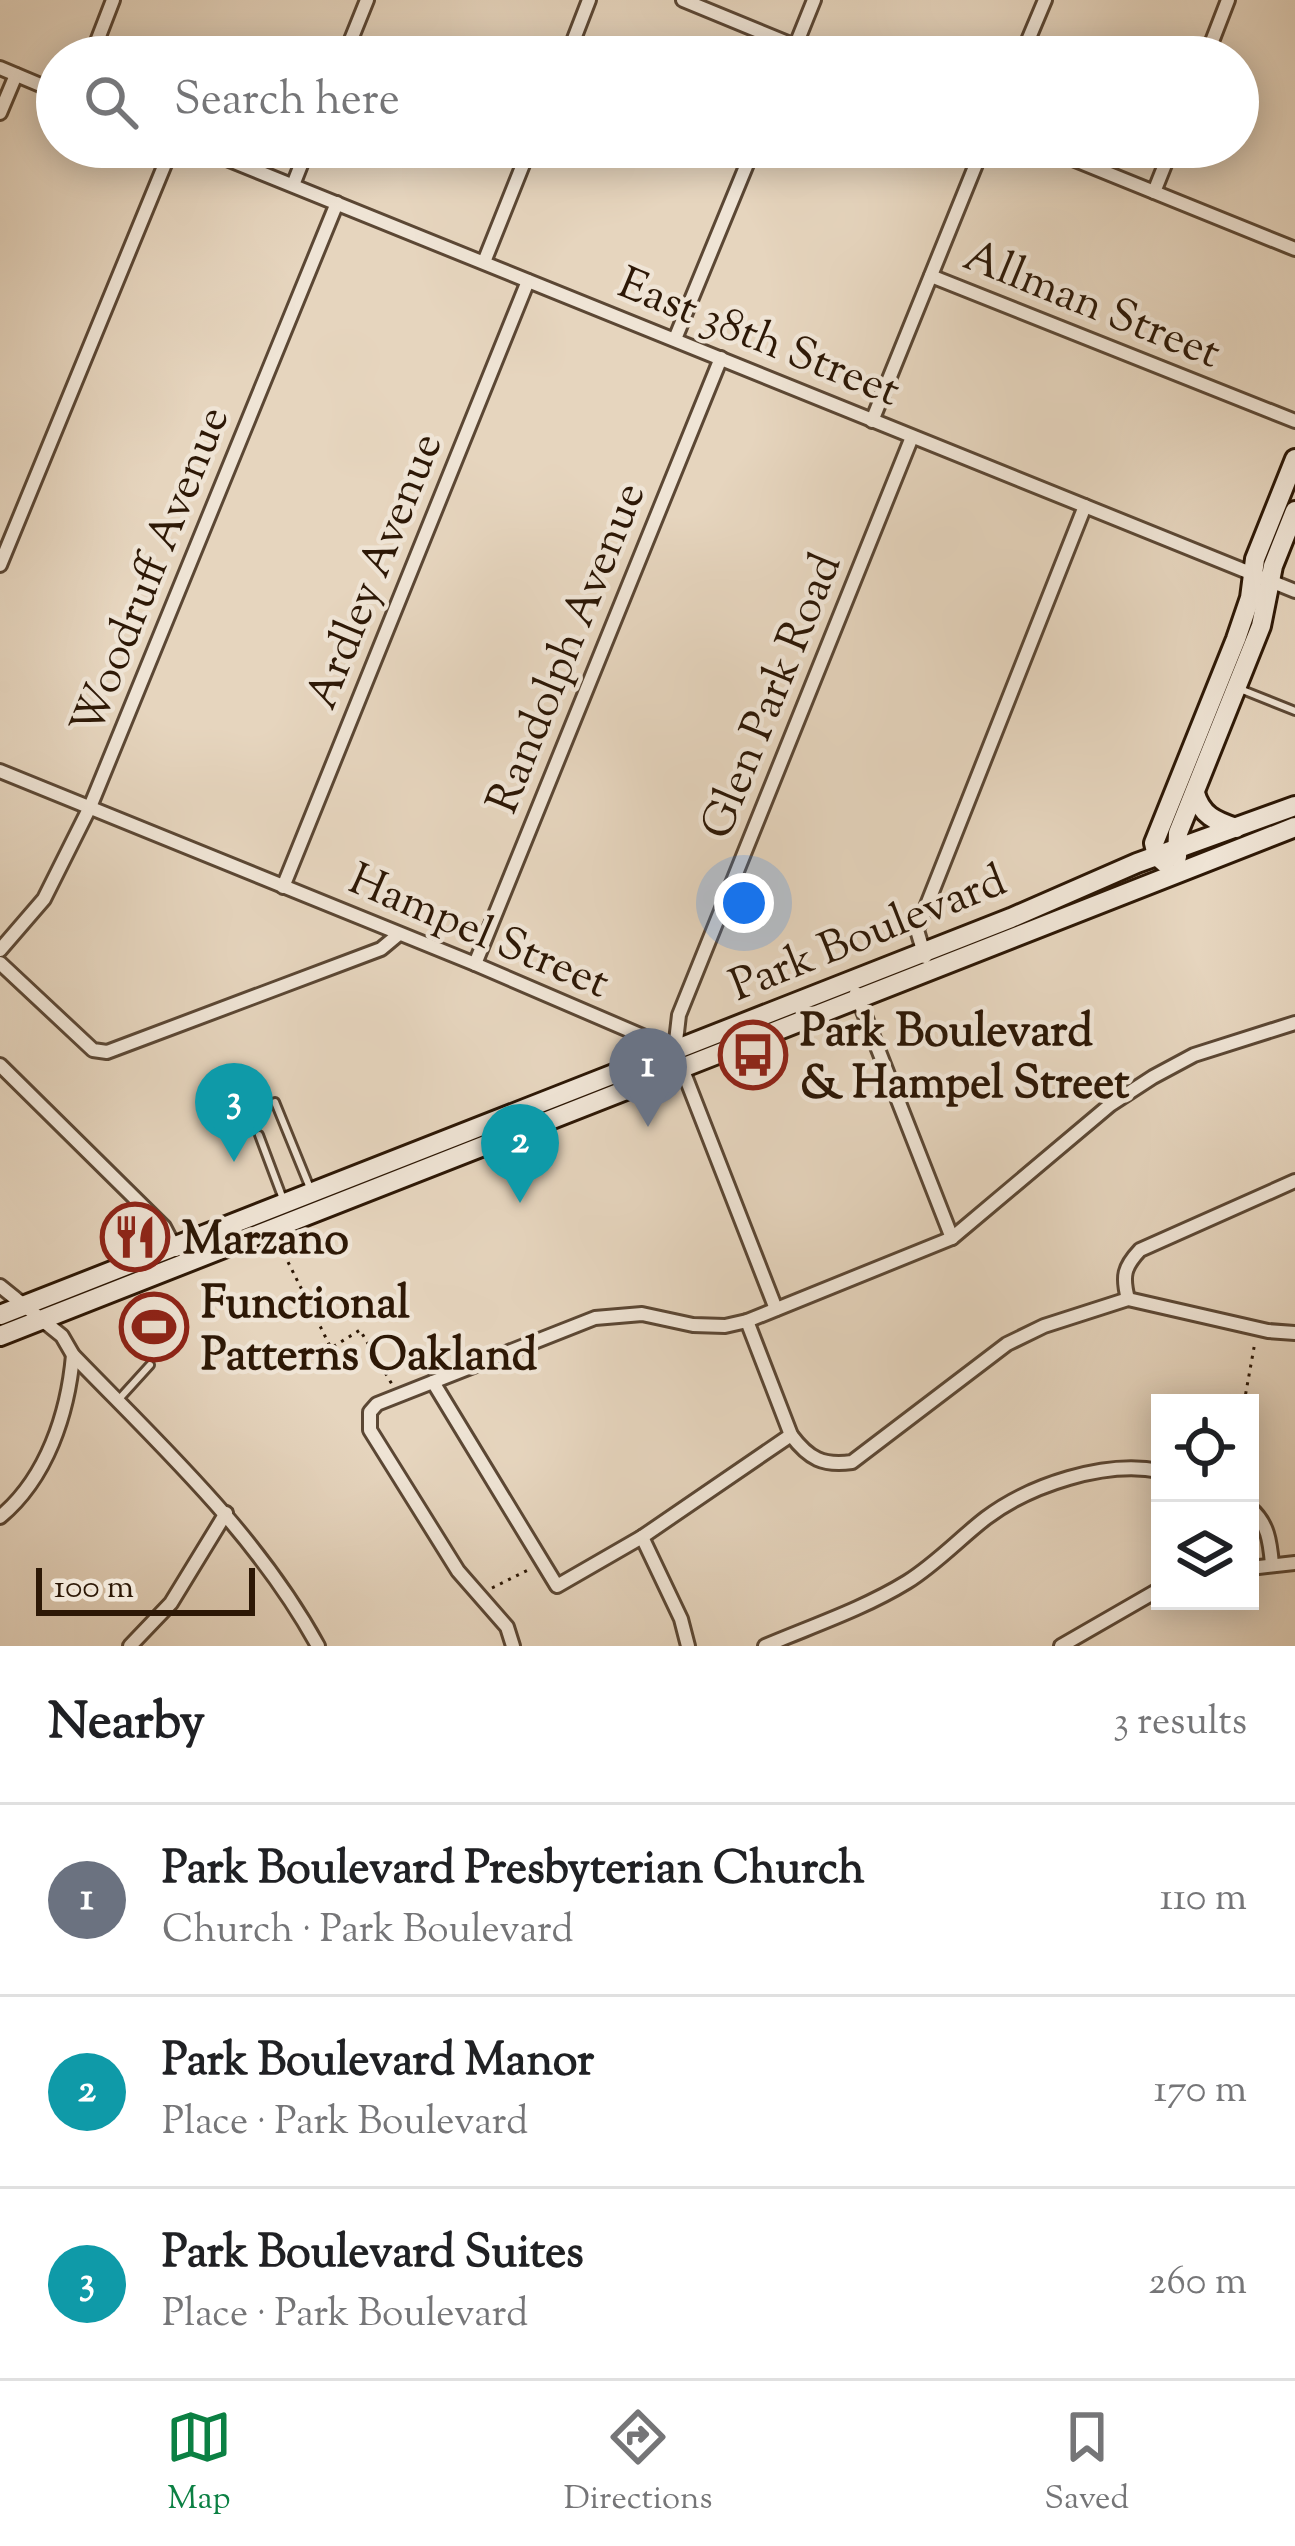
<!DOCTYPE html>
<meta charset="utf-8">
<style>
body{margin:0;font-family:"Sorts Mill Goudy",serif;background:#f2f2f2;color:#202124}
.controls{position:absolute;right:36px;bottom:36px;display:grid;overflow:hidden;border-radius:0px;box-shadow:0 6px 30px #0003}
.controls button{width:108px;height:108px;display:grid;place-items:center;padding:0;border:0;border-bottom:3px solid #e0e0e0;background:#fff;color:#202124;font:60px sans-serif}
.scale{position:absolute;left:36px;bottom:30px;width:219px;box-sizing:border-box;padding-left:12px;border:6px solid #2d1806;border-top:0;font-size:33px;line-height:42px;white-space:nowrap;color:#2d1806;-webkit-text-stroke:9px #efe4d5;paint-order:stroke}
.you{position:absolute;left:744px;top:903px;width:42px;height:42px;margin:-30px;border:9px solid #fff;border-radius:50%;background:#1a73e8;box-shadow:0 0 0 18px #1a73e833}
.badge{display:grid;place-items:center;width:78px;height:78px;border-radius:50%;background:#0b8043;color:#fff;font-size:39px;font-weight:700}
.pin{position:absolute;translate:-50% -99px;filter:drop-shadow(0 3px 6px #0008)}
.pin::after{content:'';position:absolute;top:63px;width:42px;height:36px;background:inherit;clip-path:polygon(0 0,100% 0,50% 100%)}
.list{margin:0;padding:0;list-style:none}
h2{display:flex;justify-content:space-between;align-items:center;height:156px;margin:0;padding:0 48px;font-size:51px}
h2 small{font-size:39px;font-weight:400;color:#757577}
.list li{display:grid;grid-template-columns:78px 1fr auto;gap:36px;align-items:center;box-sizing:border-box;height:192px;padding:0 48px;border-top:3px solid #e0e0e0}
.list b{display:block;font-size:45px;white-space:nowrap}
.list p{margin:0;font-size:39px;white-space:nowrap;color:#757577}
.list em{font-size:39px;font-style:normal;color:#757577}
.icon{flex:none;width:66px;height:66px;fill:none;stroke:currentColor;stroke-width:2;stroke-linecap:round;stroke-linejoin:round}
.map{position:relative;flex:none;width:1295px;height:1646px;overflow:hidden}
.search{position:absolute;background:#fff;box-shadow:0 6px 30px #0003;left:36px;right:36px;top:36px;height:132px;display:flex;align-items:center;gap:30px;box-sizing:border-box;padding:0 42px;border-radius:66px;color:#757577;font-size:45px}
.sheet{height:732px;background:#fff}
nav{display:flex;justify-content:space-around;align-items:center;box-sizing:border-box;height:168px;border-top:3px solid #e0e0e0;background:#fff;font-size:33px;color:#757577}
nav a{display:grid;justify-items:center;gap:6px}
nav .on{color:#0b8043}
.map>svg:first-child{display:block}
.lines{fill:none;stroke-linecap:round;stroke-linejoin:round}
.service-casing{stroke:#5b4734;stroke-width:12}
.minor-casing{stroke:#5b4734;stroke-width:18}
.secondary-casing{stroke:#2d1806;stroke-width:24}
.path{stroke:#2d1806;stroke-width:3;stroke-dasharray:3 6;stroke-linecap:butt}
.service{stroke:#efe4d5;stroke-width:6}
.minor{stroke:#efe4d5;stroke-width:12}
.secondary{stroke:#efe4d5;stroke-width:18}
.labels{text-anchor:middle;stroke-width:9;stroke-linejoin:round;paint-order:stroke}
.street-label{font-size:45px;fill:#2d1806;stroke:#efe4d5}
.poi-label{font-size:45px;font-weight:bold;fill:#2d1806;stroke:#efe4d5;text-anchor:start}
</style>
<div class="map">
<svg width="1295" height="1646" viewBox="0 0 1295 1646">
<rect width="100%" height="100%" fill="#e6d5be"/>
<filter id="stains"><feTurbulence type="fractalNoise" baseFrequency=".00167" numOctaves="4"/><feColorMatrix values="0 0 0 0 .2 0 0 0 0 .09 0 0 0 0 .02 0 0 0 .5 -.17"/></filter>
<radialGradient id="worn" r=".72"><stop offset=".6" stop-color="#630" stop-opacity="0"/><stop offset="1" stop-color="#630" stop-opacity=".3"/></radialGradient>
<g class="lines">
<defs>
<g id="service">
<path d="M1240,689l55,22"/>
<path d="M275,1102l35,86"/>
<path d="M259,1135l24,64"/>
<path d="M120,1398l30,-33"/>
</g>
<g id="minor">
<path d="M683,0l139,57"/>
<path d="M91,57l22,-57"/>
<path d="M344,57l23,-57"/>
<path d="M567,57l22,-57"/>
<path d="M791,57l23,-57"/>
<path d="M1021,57l24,-57"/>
<path d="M1206,57l22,-57"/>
<path d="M0,68l57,24"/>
<path d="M0,113l16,-38"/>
<path d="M197,147l1098,444"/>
<path d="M1043,147l252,102"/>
<path d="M293,185l15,-38"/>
<path d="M1154,192l18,-45"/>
<path d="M484,262l46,-115"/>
<path d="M931,276l364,145"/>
<path d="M675,339l79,-192"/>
<path d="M872,421l111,-274"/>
<path d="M0,565l172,-418"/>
<path d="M0,771l475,193 200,86 101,259"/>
<path d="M283,887l245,-606"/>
<path d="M0,950l44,-51 46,-92 247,-604"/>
<path d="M925,957l-8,-27 168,-424"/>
<path d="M0,963l93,87 14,2 274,-103 18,-15"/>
<path d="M475,964l246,-606"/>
<path d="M856,993l96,245"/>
<path d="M675,1050l4,-35 233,-578"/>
<path d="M0,1065l164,162 12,23"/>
<path d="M0,1286l62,50 11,19c88,91 183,178 245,291"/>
<path d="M1128,1299c-6,-23 -4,-32 12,-49l155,-69"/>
<path d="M747,1321l44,114c18,24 32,31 61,27l155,-118 37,-18 84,-27 140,32 27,2"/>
<path d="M433,1382l124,204 85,-49 149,-102"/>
<path d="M1250,1508c18,15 20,34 22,56"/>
<path d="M0,1517c47,-39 68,-104 73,-162"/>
<path d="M642,1537l39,82 7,27"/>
<path d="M1250,1568l45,-5"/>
<path d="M130,1646l41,-43 55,-90"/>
<path d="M513,1646l-6,-19 -49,-56 -88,-141v-18l7,-8 218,-86 47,-4 51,11 32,1 22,-5 205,-83 158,-133 43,-28 41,-22 101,-32"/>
<path d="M765,1646c47,-20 98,-37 142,-64 29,-18 53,-44 79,-64 44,-33 119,-58 174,-47"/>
<path d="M1061,1646l99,-57"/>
</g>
<g id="secondary">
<path d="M1195,793c6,22 20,28 41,35"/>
<path d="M1177,857l1,-24 83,-207 12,-60 22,-55"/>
<path d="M1165,863l-8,-7 -3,-13 82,-204 14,-41 5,-39 40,-100"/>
<path d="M0,1315l1011,-397 126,-55 158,-57"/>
<path d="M0,1336l1295,-509"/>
</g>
</defs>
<!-- service casing -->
<use href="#service" class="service-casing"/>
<!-- minor casing -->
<use href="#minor" class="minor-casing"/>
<!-- secondary casing -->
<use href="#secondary" class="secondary-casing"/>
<!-- path -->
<g class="path">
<path d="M280,1246l51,102 29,-18 33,56"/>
<path d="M1244,1403l11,-61"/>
<path d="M492,1588l40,-20"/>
</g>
<!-- service -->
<use href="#service" class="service"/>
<!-- minor -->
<use href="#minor" class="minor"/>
<!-- secondary -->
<use href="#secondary" class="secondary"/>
</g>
<!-- icons -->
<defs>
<symbol id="bus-ring" viewBox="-11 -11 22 22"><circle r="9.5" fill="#efe4d5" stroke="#8f2418" stroke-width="1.5"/><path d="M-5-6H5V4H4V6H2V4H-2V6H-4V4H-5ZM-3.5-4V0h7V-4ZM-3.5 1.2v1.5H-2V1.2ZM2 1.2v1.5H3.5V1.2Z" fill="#8f2418"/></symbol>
<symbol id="restaurant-ring" viewBox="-11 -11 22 22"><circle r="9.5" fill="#efe4d5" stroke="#8f2418" stroke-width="1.5"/><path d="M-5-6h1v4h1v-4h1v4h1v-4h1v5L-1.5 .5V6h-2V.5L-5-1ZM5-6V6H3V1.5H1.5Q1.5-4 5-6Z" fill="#8f2418"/></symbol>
<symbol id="stadium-ring" viewBox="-11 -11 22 22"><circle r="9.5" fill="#efe4d5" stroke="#8f2418" stroke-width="1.5"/><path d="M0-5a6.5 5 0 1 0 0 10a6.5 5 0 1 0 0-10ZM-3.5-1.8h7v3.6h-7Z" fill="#8f2418"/></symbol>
</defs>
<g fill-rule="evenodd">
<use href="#bus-ring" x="715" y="1017" width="76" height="76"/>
<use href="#restaurant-ring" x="97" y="1199" width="76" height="76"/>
<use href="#stadium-ring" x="116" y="1289" width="76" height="76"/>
</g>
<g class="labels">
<!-- street labels -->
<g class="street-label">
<text transform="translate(1093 302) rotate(22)" y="16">Allman Street</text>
<text transform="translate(760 335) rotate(22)" y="16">East 38th Street</text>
<text transform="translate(148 570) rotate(-68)" y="16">Woodruff Avenue</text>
<text transform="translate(372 570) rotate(-68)" y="16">Ardley Avenue</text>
<text transform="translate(564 647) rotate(-68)" y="16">Randolph Avenue</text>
<text transform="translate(769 695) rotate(-68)" y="16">Glen Park Road</text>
<text transform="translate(480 929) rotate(23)" y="16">Hampel Street</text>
<text transform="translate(867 931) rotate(-22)" y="16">Park Boulevard</text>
</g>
<!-- poi labels -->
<g class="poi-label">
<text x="800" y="1045">Park Boulevard<tspan x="800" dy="52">&amp; Hampel Street</tspan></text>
<text x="182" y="1253">Marzano</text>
<text x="201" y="1317">Functional<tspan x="201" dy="52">Patterns Oakland</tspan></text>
</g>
</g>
<rect width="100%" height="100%" filter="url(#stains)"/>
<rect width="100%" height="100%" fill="url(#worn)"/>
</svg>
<div class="controls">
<button><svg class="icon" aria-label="locate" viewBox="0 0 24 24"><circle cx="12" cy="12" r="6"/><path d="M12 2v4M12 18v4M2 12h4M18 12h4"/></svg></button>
<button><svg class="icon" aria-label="layers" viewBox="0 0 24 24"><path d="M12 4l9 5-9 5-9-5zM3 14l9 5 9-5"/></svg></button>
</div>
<div class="scale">100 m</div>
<div class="you"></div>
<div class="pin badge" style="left:648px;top:1127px;background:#6b7280">1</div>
<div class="pin badge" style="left:520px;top:1203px;background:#0f9aa8">2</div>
<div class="pin badge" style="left:234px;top:1162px;background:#0f9aa8">3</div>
<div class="search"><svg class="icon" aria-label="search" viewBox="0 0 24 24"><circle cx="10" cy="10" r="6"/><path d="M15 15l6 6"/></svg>Search here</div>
</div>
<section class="sheet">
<h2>Nearby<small>3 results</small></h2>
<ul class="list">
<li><span class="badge" style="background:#6b7280">1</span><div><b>Park Boulevard Presbyterian Church</b><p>Church · Park Boulevard</p></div><em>110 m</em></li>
<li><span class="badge" style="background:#0f9aa8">2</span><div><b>Park Boulevard Manor</b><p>Place · Park Boulevard</p></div><em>170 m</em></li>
<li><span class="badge" style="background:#0f9aa8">3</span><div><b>Park Boulevard Suites</b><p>Place · Park Boulevard</p></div><em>260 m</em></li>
</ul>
</section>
<nav>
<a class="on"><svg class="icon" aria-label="map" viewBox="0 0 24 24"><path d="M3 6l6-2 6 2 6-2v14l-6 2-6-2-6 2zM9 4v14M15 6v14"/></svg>Map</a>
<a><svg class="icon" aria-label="directions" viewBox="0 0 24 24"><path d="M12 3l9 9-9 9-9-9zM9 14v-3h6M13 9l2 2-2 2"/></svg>Directions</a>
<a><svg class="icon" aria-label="saved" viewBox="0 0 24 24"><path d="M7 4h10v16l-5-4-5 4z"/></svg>Saved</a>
</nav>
